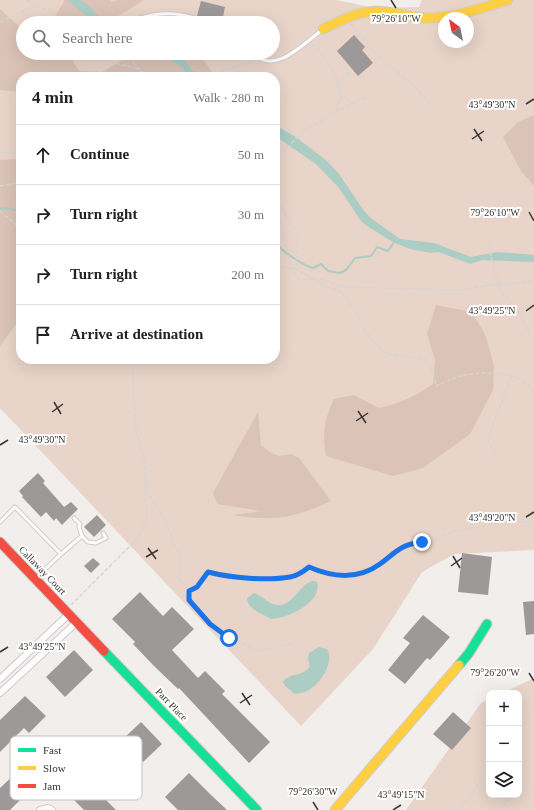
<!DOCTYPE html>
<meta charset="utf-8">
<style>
body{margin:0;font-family:"Times New Roman",serif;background:#f6f6f6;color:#222}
.controls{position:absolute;right:12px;bottom:12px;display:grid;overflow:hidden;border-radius:8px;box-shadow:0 4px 16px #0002}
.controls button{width:36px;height:36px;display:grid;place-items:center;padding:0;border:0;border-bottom:1px solid #e0e0e0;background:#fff;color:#222;font:20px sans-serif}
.compass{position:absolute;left:438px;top:12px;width:36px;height:36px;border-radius:50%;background:#fff;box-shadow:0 4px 16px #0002;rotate:327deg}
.stop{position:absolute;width:12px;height:12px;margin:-9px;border:3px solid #1a73e8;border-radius:50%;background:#fff}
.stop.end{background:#1a73e8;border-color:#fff;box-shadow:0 1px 4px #0008}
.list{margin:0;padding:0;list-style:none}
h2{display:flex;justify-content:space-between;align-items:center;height:52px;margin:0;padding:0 16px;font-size:17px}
h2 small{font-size:13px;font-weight:400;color:#767676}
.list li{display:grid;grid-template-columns:26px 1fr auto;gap:12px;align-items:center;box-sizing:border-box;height:60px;padding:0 16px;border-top:1px solid #e0e0e0}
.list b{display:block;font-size:15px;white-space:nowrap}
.list em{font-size:13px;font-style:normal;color:#767676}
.icon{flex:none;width:22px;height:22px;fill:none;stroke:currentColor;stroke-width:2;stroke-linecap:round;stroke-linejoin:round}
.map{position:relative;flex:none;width:534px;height:810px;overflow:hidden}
.search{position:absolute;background:#fff;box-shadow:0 4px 16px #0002;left:16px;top:16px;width:264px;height:44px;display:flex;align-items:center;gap:10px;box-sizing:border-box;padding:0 14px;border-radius:22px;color:#767676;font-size:15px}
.panel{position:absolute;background:#fff;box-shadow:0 4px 16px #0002;left:16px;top:72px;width:264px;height:292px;border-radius:16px}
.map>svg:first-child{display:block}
.green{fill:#e8d4c9;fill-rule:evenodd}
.forest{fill:#dbc3b7}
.water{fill:#abcdc4}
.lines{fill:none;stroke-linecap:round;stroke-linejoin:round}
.stream{stroke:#abcdc4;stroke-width:2}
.building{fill:#9d9998}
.lane-casing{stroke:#d0cccb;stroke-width:5}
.street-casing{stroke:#d0cccb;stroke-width:8}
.fast-casing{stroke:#d0cccb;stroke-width:11}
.slow-casing{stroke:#d0cccb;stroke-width:11}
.jam-casing{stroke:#d0cccb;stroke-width:11}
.path{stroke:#d6d4d4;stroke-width:1.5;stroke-dasharray:4 2;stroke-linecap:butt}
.lane{stroke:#fdfcfc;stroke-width:3}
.street{stroke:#fdfcfc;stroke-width:6}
.fast{stroke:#16e098;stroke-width:9}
.slow{stroke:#ffcf43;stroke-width:9}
.jam{stroke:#f24e42;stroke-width:9}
.route{stroke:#1a73e8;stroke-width:5}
.ticks{fill:none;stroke:#373432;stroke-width:1.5}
.labels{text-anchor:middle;stroke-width:4;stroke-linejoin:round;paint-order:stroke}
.street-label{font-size:10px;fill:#373432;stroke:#fff}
.key{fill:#fff;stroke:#c3c2c2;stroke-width:1}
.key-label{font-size:11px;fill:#373432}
.ticks-label{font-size:10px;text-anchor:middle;fill:#373432;stroke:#fff;stroke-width:4;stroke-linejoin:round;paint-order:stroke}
</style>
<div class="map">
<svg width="534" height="810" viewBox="0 0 534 810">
<rect width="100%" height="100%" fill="#f2eeec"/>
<!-- green -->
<g class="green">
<path d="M0,0h336l39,8 44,-1 3,-7h112v550l-80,4 -32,18 -49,77 -72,77 -301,-318zM444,18h24v24h-24zM23,23h250v30h-250zM21,77h254v282h-254z"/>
<path d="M534,678v132h-128l75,-107 8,-4v96h30v-102h-17z"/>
</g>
<!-- forest -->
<g class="forest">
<path d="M65,0h45l2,2 7,-2h25l-29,18 -18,5h-46z"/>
<path d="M0,9l23,21v23h52l-2,9 6,9 23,1 26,-15 3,-4h68l13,19 1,5h-192v15l-21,-2z"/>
<path d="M534,115v71l-13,-15 -18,-34 15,-15z"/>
<path d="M21,159v158l-21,29v-186z"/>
<path d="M436,305l30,6 9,7 10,16 9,31 -1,25 -23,44 -47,34 -30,8 -67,-20c-4,-22 -2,-36 8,-57l20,-4 25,13c20,-4 37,-12 54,-24l2,-24 -8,-26z"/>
<path d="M258,412l3,33 10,8 8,3 12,-2 8,4 32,43c-37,17 -58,21 -98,14l28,-4 -44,-7 -4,-11z"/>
</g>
<!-- water -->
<g class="water">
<path d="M68,0h12l7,4 12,13 13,6c-21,0 -29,-10 -44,-23z"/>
<path d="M157,53c10,0 25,2 31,11 2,2 2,4 3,6l21,7h-17l-8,-3 -5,-7z"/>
<path d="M275,125l21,12 31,24 12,13 25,37 8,8 28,20 34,4 37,14 27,-5 36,3v7l-52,-2 -12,4 -31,-12 -8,1 -21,-4 -17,-7 -26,-16 -6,-5 -22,-33 -23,-24 -41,-28z"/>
<path d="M313,581l4,1c6,20 -30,37 -46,37 -9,-5 -24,-10 -24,-21l7,-5c8,3 15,11 23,12 16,2 22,-21 36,-24z"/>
<path d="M319,647l8,2c8,13 -7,36 -20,42 -4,2 -8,2 -12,3l-10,-8 -2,-4 2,-3c10,-6 16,-3 25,-12l-2,-8 1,-6z"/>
</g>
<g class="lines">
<!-- stream -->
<g class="stream">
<path d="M0,209c8,-3 14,3 21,1"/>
<path d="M275,236c1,3 1,6 3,9 3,6 27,21 35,23l8,-4 7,7 12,2 6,-3 9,-12 16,-2 6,-9 11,4 6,-9"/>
</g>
</g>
<!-- building -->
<g class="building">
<path d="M201,1l24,6 -3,15 -25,-6z"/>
<path d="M354,35l11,12 -3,3 11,13 -15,13 -21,-25z"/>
<path d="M38,473l7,8 -2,2 21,24 7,-5 7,7 -16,16 -6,-7 -2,3 -8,-9 -5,5 -19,-20 1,-1 -4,-5z"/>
<path d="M97,515l9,10 -12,12 -10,-10z"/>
<path d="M462,553l30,4 -4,38 -30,-3z"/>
<path d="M93,558l7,6 -9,9 -7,-7z"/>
<path d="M140,592l23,24 9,-9 22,22 -22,21 26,28 7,-7 20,20 -3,3 48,48 -21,21 -70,-75 -1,1 -24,-23 -21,-22 2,-2 -23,-23z"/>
<path d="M534,601v33l-8,1 -3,-33z"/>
<path d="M423,615l27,22 -20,23 -3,-2 -22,26 -17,-14 22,-27 -7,-5z"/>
<path d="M74,650l19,20 -28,27 -19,-20z"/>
<path d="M25,696l21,20 -17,17 -5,-5 -24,24v-32z"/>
<path d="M453,712l18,16 -19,22 -19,-16z"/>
<path d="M141,722l21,22 -19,18 -21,-22z"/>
<path d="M27,766l12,18 -17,11 1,2 -13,13h-10v-22l15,-14z"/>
<path d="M75,773l16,15 1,-2 24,24h-32l-23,-23z"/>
<path d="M189,773l21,21 17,16h-49l-13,-13z"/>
</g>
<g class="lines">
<defs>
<g id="lane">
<path d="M134,23l3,-4c29,-9 45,-6 73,4"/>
<path d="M253,53c21,23 50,-9 69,-23"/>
<path d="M74,518l6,6 -1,3 3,9"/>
<path d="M0,522l15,-15 46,47 -24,23"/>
<path d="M61,554l21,-18 6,6 8,1 10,-5 -3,-5"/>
</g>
<g id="street">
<path d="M0,679l69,-65"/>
<path d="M0,693l77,-71"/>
<path d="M40,810l8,-2 4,2"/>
</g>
<g id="fast">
<path d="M104,651l153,159"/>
<path d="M459,665l10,-12 18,-29"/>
</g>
<g id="slow">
<path d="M323,29c20,-10 41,-21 64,-17 13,2 27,6 40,6 27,0 55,-10 81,-18"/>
<path d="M335,810l124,-145"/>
</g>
<path id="jam" d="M0,542l104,109"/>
</defs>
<!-- lane casing -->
<use href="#lane" class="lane-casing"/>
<!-- street casing -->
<use href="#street" class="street-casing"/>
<!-- fast casing -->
<use href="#fast" class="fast-casing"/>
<!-- slow casing -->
<use href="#slow" class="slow-casing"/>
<!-- jam casing -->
<use href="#jam" class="jam-casing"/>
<!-- path -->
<g class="path">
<path d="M26,0l27,13 12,10"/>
<path d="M0,22l36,-17"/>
<path d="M351,24l27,32 27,22 28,28"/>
<path d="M312,44l12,12 10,17 7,24 -5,15"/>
<path d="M102,53l10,9 26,7"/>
<path d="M125,53l21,24"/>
<path d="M216,77c13,-13 24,-8 37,-17"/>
<path d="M337,83l12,-11"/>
<path d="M342,97l11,6"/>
<path d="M0,152l21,2"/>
<path d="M275,161l28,-30 50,-28 15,-6"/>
<path d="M0,186l21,-4"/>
<path d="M275,196l23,40 -2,33 31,18 15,5 14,20 7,17 21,23 9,3 32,4 6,7 5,20c9,-4 19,-9 29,-11 21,-4 60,-4 69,20"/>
<path d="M275,203l17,65 7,12 22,-1 24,8 115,3 38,-6 36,-2"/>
<path d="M0,211l21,18"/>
<path d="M488,240l6,31 7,20 20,24 13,29"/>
<path d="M275,266l21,3"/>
<path d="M132,359l4,72 8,28 2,22 3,13 18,29 6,18 8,15 -2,23 10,12 8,-4 10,-15c24,6 60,9 83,5 7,-1 14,-6 19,-10l13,6 10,2 26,-1 20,-8 21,-17 10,-6 23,-3 23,-9 58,-10 21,1"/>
<path d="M495,453l-5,-8 -2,-7 23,-61"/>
<path d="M189,591v9c12,14 23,27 38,37 9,6 20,7 28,14l36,-7"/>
<path d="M71,605l68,-68 8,-21 -3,-31 2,-4"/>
<path d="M456,810l16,-16 17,-29"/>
<path d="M500,810l13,-15"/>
</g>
<!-- lane -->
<use href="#lane" class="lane"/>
<!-- street -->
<use href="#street" class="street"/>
<!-- fast -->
<use href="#fast" class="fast"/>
<!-- slow -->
<use href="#slow" class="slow"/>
<!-- jam -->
<use href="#jam" class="jam"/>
</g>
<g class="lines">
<!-- route -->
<path class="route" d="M229,638l-19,-14 -21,-24v-9l8,-4 11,-15c23,6 59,9 82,5 7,-1 14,-6 19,-10 23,10 49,13 71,-3 15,-11 21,-20 42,-22"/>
</g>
<!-- ticks -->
<path class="ticks" d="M391,0l5,8M526,104l8,-5M474,129l8,12M472,139l12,-8M529,212l5,9M526,311l8,-6M54,402l7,12M358,411l8,12M52,412l11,-8M356,421l12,-8M0,445l8,-5M526,517l8,-5M148,548l8,11M453,556l7,12M146,557l12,-7M451,566l11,-8M0,652l8,-5M529,673l5,8M242,693l8,12M240,703l12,-8M313,802l5,8M393,810l8,-5"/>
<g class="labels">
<!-- street labels -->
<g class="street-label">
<text transform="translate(43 570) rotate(46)" y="4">Callaway Court</text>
<text transform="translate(172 704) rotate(46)" y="4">Parr Place</text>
</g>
</g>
<!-- legend -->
<rect x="10" y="736" width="132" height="64" rx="6" class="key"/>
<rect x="18" y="748" width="18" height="4" fill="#16e098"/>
<rect x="18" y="766" width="18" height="4" fill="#ffcf43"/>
<rect x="18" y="784" width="18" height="4" fill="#f24e42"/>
<g class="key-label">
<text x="43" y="754">Fast</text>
<text x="43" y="772">Slow</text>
<text x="43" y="790">Jam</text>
</g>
<g class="ticks-label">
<text x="396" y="22">79°26'10"W</text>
<text x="492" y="108">43°49'30"N</text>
<text x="495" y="216">79°26'10"W</text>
<text x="492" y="314">43°49'25"N</text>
<text x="42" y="443">43°49'30"N</text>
<text x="492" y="521">43°49'20"N</text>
<text x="42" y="650">43°49'25"N</text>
<text x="495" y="676">79°26'20"W</text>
<text x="313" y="795">79°26'30"W</text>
<text x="401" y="798">43°49'15"N</text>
</g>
</svg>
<div class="controls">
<button>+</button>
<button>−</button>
<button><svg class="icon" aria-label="layers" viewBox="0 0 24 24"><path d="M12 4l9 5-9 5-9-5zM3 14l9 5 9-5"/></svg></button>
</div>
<svg class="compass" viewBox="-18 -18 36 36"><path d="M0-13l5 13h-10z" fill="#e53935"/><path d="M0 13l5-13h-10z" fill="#767676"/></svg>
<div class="stop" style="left:229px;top:638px"></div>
<div class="stop end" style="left:422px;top:542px"></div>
<div class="search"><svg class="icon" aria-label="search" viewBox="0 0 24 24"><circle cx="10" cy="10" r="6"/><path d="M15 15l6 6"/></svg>Search here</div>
<section class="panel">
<h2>4 min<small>Walk · 280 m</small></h2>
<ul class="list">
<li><svg class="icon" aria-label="ahead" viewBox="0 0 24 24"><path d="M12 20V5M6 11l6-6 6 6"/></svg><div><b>Continue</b></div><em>50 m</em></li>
<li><svg class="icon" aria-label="right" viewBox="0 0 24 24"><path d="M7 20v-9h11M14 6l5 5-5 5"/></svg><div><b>Turn right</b></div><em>30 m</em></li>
<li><svg class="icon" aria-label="right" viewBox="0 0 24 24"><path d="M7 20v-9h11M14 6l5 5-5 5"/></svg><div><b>Turn right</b></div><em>200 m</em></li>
<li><svg class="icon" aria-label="arrive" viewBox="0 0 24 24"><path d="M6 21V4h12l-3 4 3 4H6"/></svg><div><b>Arrive at destination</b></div></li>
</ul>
</section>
</div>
